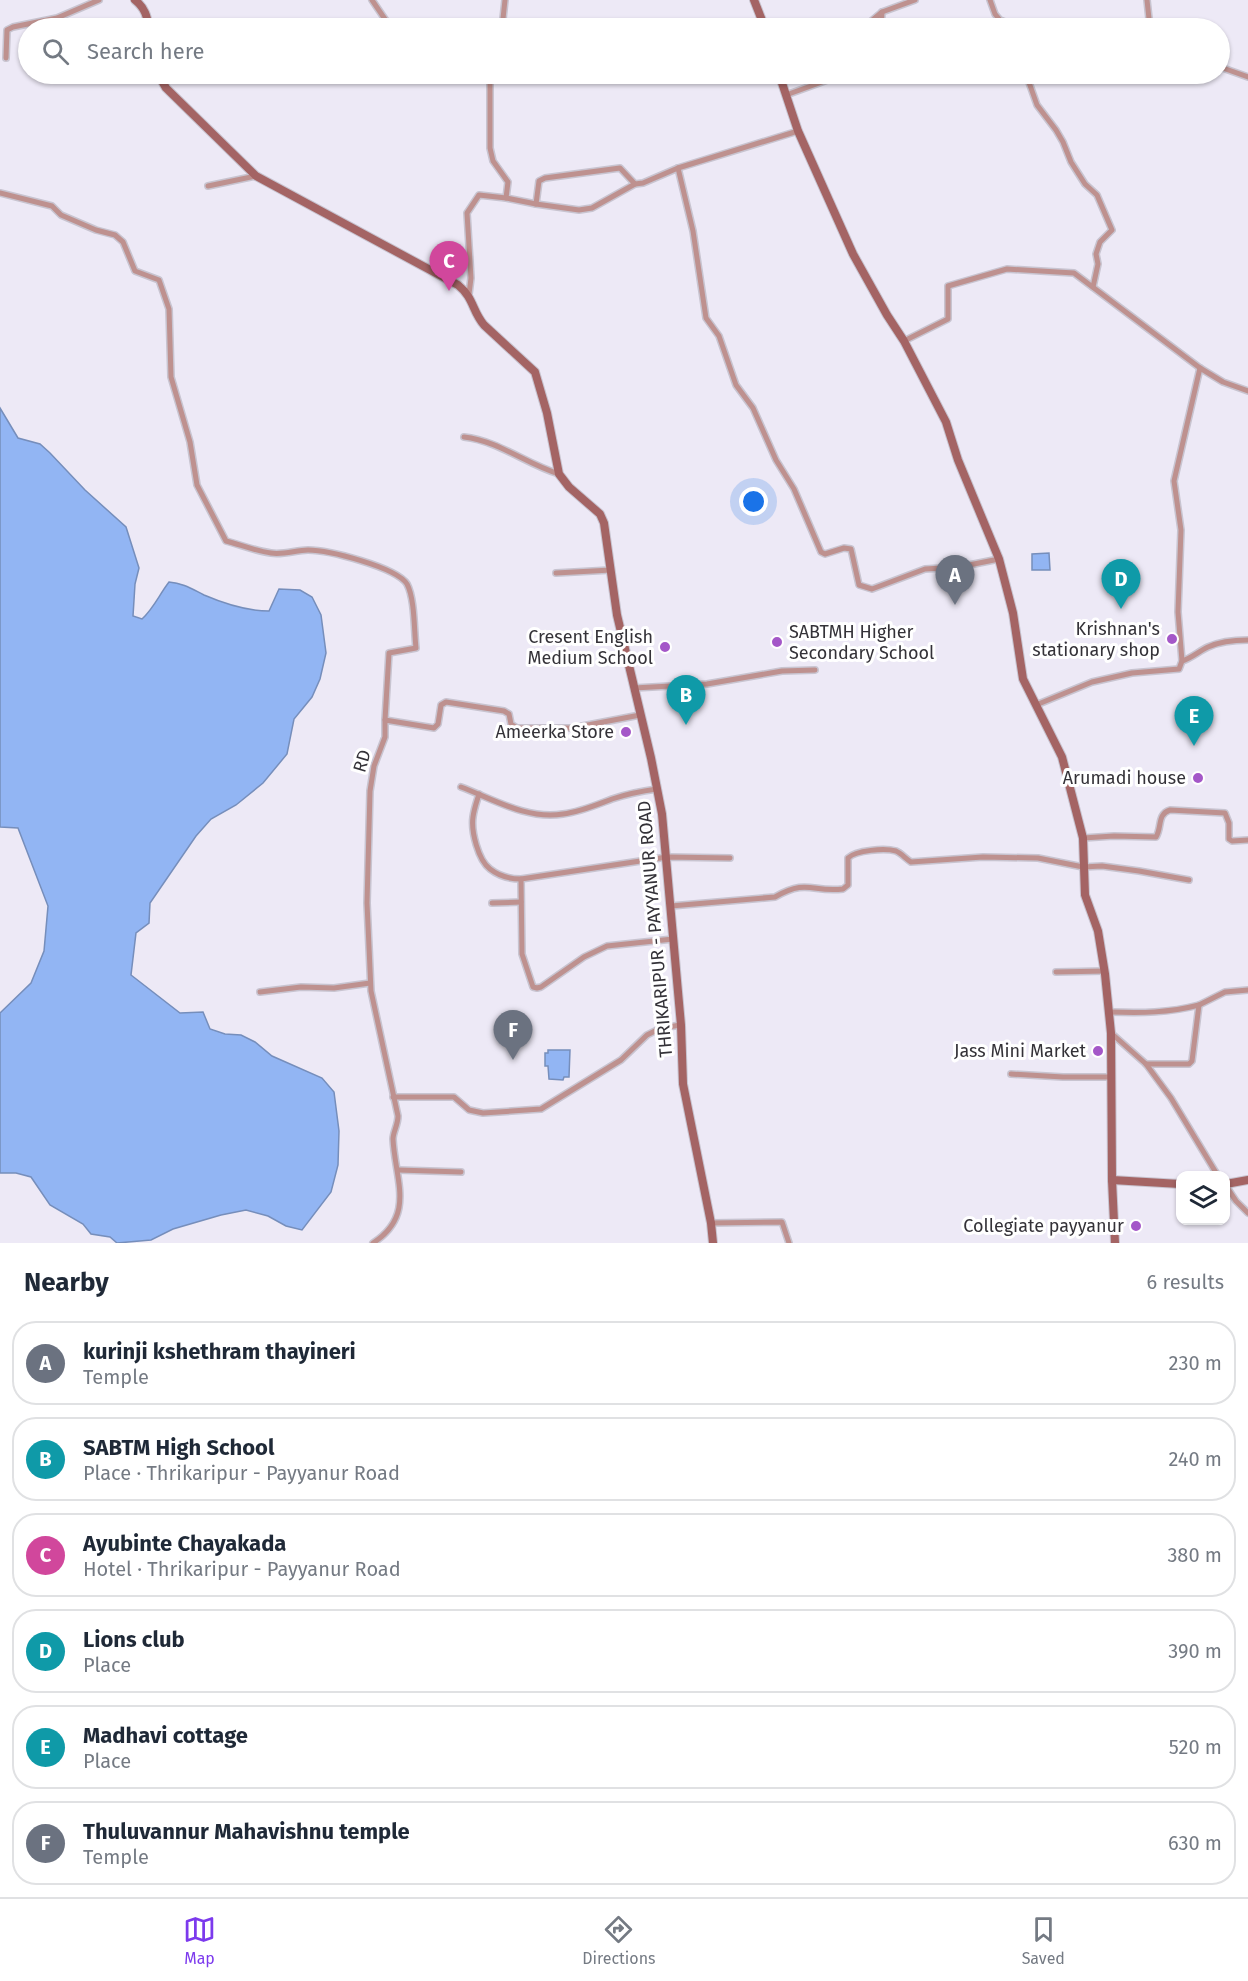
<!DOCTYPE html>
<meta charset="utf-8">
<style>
body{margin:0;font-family:"Fira Sans",sans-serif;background:#f6f6f7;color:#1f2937}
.controls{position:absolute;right:18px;bottom:18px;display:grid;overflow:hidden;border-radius:12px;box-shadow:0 2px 4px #0004}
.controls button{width:54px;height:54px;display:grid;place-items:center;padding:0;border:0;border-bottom:2px solid #e0e1e3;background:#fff;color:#1f2937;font:30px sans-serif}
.you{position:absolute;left:754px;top:502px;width:21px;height:21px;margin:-15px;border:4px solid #fff;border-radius:50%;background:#1a73e8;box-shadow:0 0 0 9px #1a73e833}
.badge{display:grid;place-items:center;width:39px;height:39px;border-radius:50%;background:#7c3aed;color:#fff;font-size:20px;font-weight:700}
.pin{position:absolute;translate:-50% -50px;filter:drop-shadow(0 2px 3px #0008)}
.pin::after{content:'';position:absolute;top:32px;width:21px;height:18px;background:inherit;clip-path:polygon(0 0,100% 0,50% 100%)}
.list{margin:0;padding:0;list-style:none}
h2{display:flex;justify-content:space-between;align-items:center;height:78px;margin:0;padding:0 24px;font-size:26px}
h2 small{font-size:20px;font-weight:400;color:#747a83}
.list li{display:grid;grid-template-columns:39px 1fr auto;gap:18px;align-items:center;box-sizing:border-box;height:84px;margin:0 12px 12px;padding:0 12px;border:2px solid #e0e1e3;border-radius:24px}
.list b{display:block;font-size:22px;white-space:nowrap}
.list p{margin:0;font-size:20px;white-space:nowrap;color:#747a83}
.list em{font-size:20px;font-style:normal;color:#747a83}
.icon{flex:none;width:33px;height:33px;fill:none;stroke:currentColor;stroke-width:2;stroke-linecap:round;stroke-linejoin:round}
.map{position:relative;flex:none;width:1248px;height:1243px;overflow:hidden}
.search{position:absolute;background:#fff;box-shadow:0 2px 4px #0004;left:18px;right:18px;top:18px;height:66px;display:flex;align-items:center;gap:15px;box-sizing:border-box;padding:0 21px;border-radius:33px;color:#747a83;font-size:22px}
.sheet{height:654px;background:#fff}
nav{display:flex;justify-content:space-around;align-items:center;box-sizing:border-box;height:84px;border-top:2px solid #e0e1e3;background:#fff;font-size:16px;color:#747a83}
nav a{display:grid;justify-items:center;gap:3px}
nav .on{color:#7c3aed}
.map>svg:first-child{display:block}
.water{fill:#92b5f3;stroke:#768ebb;stroke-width:1.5}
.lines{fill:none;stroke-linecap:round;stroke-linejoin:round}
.street-casing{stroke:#c8c4d0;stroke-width:8}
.secondary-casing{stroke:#c8c4d0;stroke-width:10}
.street{stroke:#be918f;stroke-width:5}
.secondary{stroke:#a46464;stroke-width:8}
.poi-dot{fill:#a457c8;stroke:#fff;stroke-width:2}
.labels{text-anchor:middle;stroke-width:6;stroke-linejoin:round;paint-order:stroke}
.poi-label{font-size:18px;fill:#343238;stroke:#fff;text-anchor:end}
.street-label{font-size:18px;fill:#343238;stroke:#fff}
</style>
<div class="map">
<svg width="1248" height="1243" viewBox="0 0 1248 1243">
<rect width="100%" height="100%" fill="#ede9f6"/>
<!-- water -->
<g class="water">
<path d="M0,408l18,30 22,6 10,9 35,37 41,37 13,41 -4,16 -2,32 9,3c12,-11 17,-24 27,-37 14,1 23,7 35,13 21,9 42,16 65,16l10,-22 21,1 12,7 9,18 5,38 -6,26 -8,18 -18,22 -7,35 -24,29 -27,22 -25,14 -15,17 -46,67 -1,20 -13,10 -5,42 49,38 23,-1 7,17 15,5 16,1 14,7 17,14 50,22 12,14 5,39 -1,34 -7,27 -29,38 -16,-4 -18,-10 -22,-6 -25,5 -48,14 -22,11 -34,3 -7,-6 -19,-3 -8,-10 -33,-19 -19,-28 -15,-4h-16v-160l31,-30 13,-32 4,-45 -30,-78 -18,-1z"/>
<path d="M1049,553l1,17h-18v-16z"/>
<path d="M548,1050h22l-1,27h-5l-1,3 -14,-1 -1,-13h-3v-13h3z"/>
</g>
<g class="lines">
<defs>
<g id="street">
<path d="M372,0l19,28"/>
<path d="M990,0l5,14 5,6 7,3 32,3 55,-3 27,5"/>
<path d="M1147,0l3,28"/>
<path d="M502,28l3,-28"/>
<path d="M855,28l14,-5 13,-11 33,-12"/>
<path d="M881,28l1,-16"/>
<path d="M6,58l1,-28 6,-3 44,-9 42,-18"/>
<path d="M1220,67l28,10"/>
<path d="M490,74v74l3,13 15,21 -2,16"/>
<path d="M1026,74l11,31 19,25 7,12 8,20 14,22 12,11 15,35 -12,12 -4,12 2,10 -5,23"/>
<path d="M786,95l58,-21"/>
<path d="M678,168l15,63 13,87 13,18 17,49 17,23 23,52 18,29 27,63 4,2 19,-6 7,1 8,36 13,4 53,-20 34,-2 40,-8"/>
<path d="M208,186l48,-10"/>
<path d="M0,193l52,13 9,9 35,15 19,5 8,7 12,29 24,9 10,29 2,68 19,65 7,43 29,56c15,4 30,10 45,12 13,2 25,-3 37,-3 20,0 88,17 99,34 8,15 7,47 9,64l-27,5 -4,67"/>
<path d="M536,204l43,6 13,-2 43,-24"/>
<path d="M469,294l2,-16 -4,-65 12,-18 27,3 30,6 3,-23 6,-3 75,-10 15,16 8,-1 35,-15 120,-37"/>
<path d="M904,341l44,-22v-33l59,-17 67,4 126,95 23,14 25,9"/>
<path d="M464,437c35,4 62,27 95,37"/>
<path d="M556,573l55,-3"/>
<path d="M1182,661l-4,-49 3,-82 -7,-49 26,-113"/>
<path d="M634,688l73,-4 75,-13 33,-1"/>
<path d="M1036,705l56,-23 40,-9 47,-4 3,-8c10,-3 17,-10 26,-14 13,-6 27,-7 40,-7"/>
<path d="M461,787c32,12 66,33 102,27 17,-2 33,-9 49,-15 15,-5 30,-8 45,-10"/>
<path d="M479,794c-2,7 -5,15 -6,23 -2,14 5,43 17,52 9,7 20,10 31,10"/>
<path d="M1083,838l31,-2 42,1c6,-9 1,-23 14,-27l55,3 4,10v16l3,2 16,-1"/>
<path d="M492,903l29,-1"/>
<path d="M671,906l104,-9c33,-19 37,-4 68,-8l5,-4v-27c8,-8 37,-10 48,-7 5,2 10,8 15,11l72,-5 55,1 45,9 19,-1 37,5 50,9"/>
<path d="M673,939l-66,7 -23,11 -43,30 -4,1 -4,-1 -11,-33 -1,-75 146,-22 63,1"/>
<path d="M1056,972l49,-1"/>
<path d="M260,992l41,-5 33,1 36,-5"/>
<path d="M1110,1012c32,1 58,1 89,-7"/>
<path d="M1111,1033l35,31 25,34 47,78"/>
<path d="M1146,1064h43l3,-3 7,-56 26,-13 23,-2"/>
<path d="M1011,1074l52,3h48"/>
<path d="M393,1097h61l15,13 14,3 58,-4 80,-49 26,-25 14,-7 20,-3"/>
<path d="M398,1170l63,2"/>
<path d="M1226,1186l10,15 12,12"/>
<path d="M711,1223l71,-1 7,21"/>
<path d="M373,1243c43,-28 22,-63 20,-104 0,-7 5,-14 5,-23l-27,-125 -4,-88 3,-112 4,-25 11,-29v-17l49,8 4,-4 3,-19 5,-3 58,9 5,3 2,10 6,4h55l68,-13"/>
</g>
<g id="secondary">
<path d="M135,0c10,8 12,16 14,28"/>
<path d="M754,0l11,28"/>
<path d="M158,74l8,14 90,88 202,109c16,13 14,26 26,40l51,47 12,41 12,61 10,13 31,27 4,9 13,92 34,143 11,56 19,211 2,59 28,139 2,20"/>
<path d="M779,74l19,57 55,123 34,61 17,26 42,81 12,38 41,99 14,54 10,66 39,78 21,81 2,57 13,36 7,43 6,59 1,147 3,63"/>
<path d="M1112,1180l68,4"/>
<path d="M1226,1184l22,-4"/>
</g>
</defs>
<!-- street casing -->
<use href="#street" class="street-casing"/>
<!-- secondary casing -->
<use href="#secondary" class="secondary-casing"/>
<!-- street -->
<use href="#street" class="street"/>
<!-- secondary -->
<use href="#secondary" class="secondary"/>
</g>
<!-- markers -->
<g class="poi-dot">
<circle cx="1172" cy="639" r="6"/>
<circle cx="777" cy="642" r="6"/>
<circle cx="665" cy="647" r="6"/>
<circle cx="626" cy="732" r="6"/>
<circle cx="1198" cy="778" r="6"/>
<circle cx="1098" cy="1051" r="6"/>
<circle cx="1136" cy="1226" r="6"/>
</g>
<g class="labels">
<!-- poi labels -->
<g class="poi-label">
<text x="1160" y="635">Krishnan's<tspan x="1160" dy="21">stationary shop</tspan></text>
<text x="789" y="638" text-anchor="start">SABTMH Higher<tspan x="789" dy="21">Secondary School</tspan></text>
<text x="653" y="643">Cresent English<tspan x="653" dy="21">Medium School</tspan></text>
<text x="614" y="738">Ameerka Store</text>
<text x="1186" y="784">Arumadi house</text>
<text x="1086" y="1057">Jass Mini Market</text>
<text x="1124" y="1232">Collegiate payyanur</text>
</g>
<!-- street labels -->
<g class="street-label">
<text transform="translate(362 761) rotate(-74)" y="6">RD</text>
<text transform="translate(655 929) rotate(-95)" y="6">THRIKARIPUR - PAYYANUR ROAD</text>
</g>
</g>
</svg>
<div class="controls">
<button><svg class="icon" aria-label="layers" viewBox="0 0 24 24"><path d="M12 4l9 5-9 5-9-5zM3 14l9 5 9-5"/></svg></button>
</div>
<div class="you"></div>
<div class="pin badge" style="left:955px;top:605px;background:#6b7280">A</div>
<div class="pin badge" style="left:686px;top:725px;background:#0f9aa8">B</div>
<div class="pin badge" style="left:449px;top:291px;background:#d1479c">C</div>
<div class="pin badge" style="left:1121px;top:609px;background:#0f9aa8">D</div>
<div class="pin badge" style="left:1194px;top:746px;background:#0f9aa8">E</div>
<div class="pin badge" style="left:513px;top:1060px;background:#6b7280">F</div>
<div class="search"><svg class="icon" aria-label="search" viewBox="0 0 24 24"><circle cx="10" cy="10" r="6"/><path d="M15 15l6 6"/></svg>Search here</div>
</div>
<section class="sheet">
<h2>Nearby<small>6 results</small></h2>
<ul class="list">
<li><span class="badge" style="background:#6b7280">A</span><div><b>kurinji kshethram thayineri</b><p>Temple</p></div><em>230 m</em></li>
<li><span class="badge" style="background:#0f9aa8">B</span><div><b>SABTM High School</b><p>Place · Thrikaripur - Payyanur Road</p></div><em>240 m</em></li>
<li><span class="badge" style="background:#d1479c">C</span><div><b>Ayubinte Chayakada</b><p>Hotel · Thrikaripur - Payyanur Road</p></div><em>380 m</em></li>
<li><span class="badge" style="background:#0f9aa8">D</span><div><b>Lions club</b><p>Place</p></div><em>390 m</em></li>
<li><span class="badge" style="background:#0f9aa8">E</span><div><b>Madhavi cottage</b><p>Place</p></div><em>520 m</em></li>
<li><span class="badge" style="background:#6b7280">F</span><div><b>Thuluvannur Mahavishnu temple</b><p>Temple</p></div><em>630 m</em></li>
</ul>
</section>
<nav>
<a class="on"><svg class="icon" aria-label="map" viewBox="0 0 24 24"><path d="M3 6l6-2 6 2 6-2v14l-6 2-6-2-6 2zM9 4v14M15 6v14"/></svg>Map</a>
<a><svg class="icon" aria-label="directions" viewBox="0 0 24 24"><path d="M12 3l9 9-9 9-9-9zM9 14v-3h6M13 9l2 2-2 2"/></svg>Directions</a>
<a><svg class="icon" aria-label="saved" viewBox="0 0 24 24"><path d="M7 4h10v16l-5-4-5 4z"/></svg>Saved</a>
</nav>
